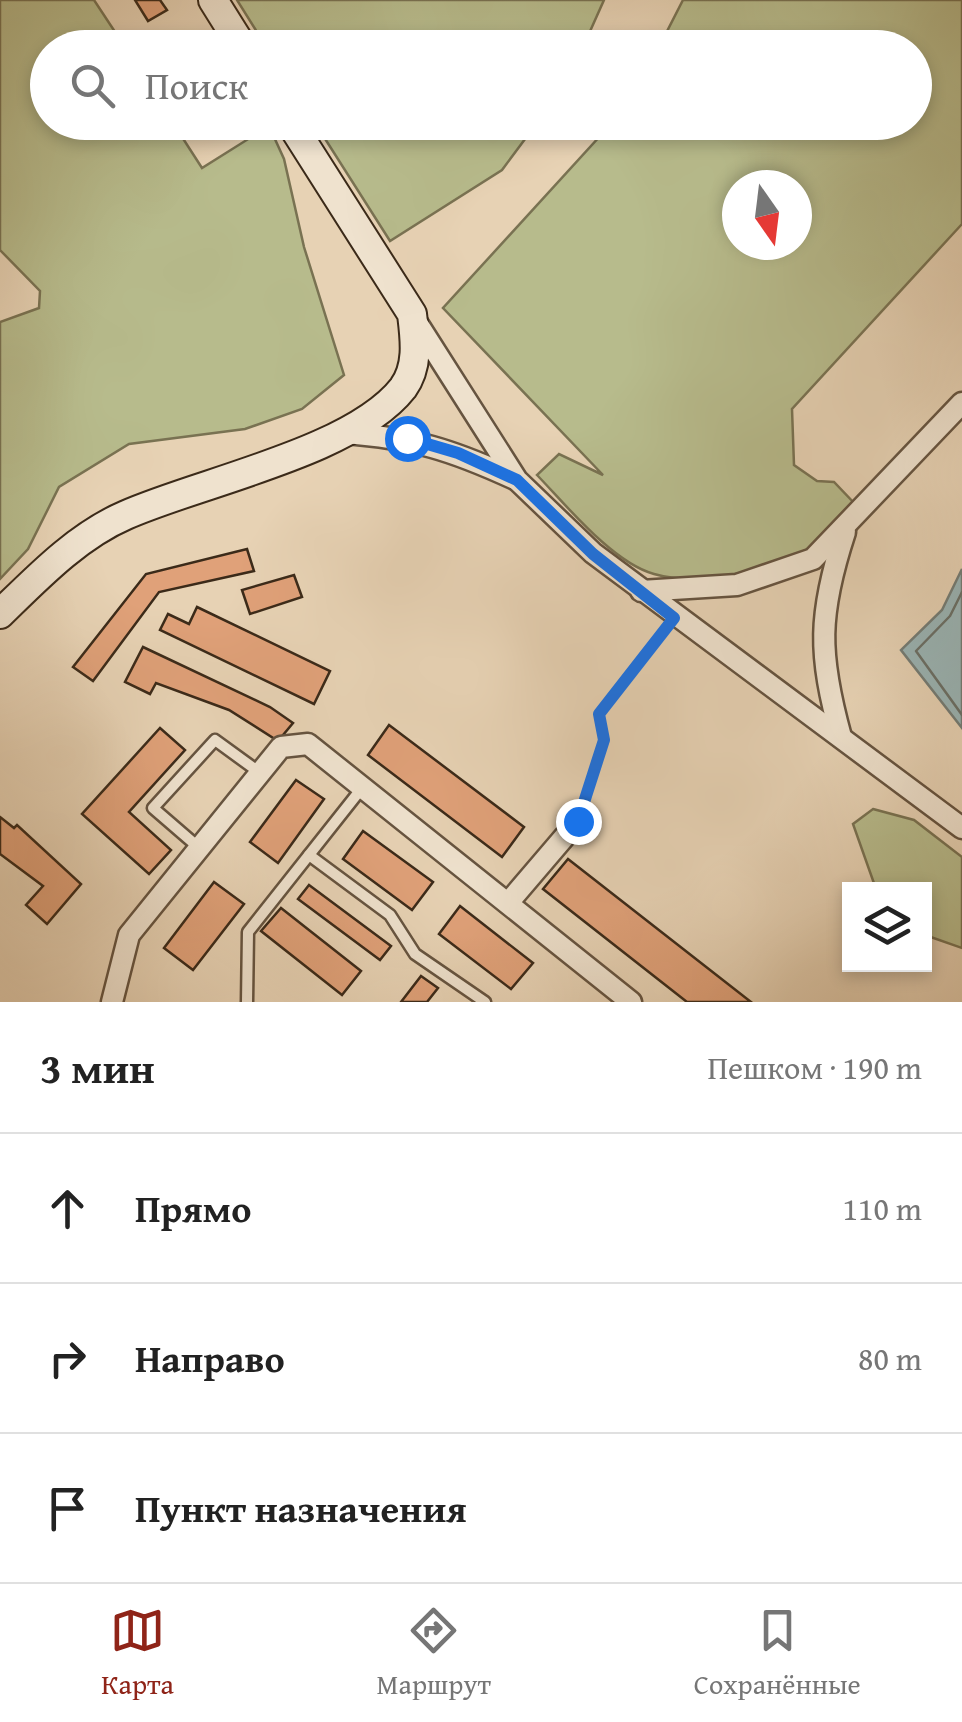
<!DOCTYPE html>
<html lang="ru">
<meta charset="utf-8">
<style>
body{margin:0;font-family:"Gentium Book Plus",serif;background:#f2f2f2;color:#222}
.controls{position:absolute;right:30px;bottom:30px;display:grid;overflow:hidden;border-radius:0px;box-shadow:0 5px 15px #0003}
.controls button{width:90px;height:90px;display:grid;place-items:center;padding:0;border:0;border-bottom:2px solid #e0e0e0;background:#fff;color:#222;font:50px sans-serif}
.compass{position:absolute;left:722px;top:170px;width:90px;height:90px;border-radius:50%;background:#fff;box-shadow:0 5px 15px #0003;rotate:166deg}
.stop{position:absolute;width:30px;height:30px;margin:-22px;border:8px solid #1a73e8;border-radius:50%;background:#fff}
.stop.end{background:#1a73e8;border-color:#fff;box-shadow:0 2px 10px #0008}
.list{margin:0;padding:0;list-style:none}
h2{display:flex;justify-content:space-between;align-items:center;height:130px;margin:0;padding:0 40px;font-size:42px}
h2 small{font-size:32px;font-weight:400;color:#767676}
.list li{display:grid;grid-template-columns:65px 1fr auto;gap:30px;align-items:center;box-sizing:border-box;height:150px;padding:0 40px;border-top:2px solid #e0e0e0}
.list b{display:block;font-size:38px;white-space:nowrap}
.list em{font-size:32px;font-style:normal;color:#767676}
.icon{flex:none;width:55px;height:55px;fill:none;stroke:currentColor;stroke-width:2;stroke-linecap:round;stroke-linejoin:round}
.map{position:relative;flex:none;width:962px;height:1002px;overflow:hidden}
.search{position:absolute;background:#fff;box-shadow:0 5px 15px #0003;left:30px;right:30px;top:30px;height:110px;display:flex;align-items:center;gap:25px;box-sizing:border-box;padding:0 35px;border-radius:55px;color:#767676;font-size:38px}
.sheet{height:580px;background:#fff}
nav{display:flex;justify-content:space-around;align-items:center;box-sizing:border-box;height:140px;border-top:2px solid #e0e0e0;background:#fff;font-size:28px;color:#767676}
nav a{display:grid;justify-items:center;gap:5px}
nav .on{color:#8f2418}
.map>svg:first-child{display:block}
.green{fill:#b7bb8c;stroke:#797252;stroke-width:2.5;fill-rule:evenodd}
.water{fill:#9ab5b6;stroke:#747d77;stroke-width:2.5}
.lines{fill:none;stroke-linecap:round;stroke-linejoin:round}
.shore{stroke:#6a7068;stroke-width:2.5}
.building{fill:#e0a179;stroke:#3b2a19;stroke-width:2.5}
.lane-casing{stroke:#665440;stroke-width:15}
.street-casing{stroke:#665440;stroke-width:25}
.secondary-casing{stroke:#3b2a19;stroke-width:32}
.path{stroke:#3b2a19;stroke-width:4;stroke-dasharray:2.5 5;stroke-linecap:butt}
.lane{stroke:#efe2ce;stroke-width:10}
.street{stroke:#efe2ce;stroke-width:20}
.secondary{stroke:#efe2ce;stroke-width:28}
.route{stroke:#1a73e8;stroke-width:12}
</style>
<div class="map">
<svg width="962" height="1002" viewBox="0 0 962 1002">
<rect width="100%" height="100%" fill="#e7d2b4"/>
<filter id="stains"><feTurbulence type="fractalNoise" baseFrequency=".002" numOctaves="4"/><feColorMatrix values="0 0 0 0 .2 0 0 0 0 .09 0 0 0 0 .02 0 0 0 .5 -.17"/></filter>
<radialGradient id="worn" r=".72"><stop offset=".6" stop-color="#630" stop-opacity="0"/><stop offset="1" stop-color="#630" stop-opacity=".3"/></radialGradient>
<!-- green -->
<g class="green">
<path d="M0,0h94l31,47 -77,1v74l125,1 29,45 67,-42 15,33 20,88 40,128 -42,34 -57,20 -116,15 -70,43 -31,62 -28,30v-257l39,-14 1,-17 -40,-41z"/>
<path d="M237,0h367l-21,47 -316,1z"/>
<path d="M683,0h279v224l-170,185 2,56 23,16 17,1 21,22c-15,17 -30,37 -51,47 -41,20 -105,36 -150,23 -41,-11 -88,-69 -117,-99l22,-21 44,21 -160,-167 169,-185 302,-1v-74l-255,-1zM737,185h60v60h-60z"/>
<path d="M315,123h222l-35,47 -112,71z"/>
<path d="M873,809l41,11 48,37v91l-37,-13 -1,-46h-48l-23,-65z"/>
</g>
<!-- water -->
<path class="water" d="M962,569v159l-61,-78 41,-40z"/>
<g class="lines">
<!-- shore -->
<path class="shore" d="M962,592l-12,24 -34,35 46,64"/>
</g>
<!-- building -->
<g class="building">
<path d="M135,0h25l7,10 -19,11z"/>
<path d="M187,37l7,11h-17l-2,-3z"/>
<path d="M247,549l7,22 -95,21 -66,89 -20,-14 73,-93z"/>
<path d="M294,575l8,22 -52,17 -8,-24z"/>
<path d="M197,607l133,64 -16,33 -154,-74 8,-16 21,10z"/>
<path d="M143,647l127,60 23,16 -15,18 -49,-31 -73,-27 -6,11 -25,-12z"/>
<path d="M389,725l135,102 -22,30 -134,-102z"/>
<path d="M160,728l25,22 -56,62 42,38 -22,24 -67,-60z"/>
<path d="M296,780l28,19 -46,64 -28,-21z"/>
<path d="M0,817l14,11 3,-3 64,59 -34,40 -21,-19 17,-19 -43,-32z"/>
<path d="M363,831l70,51 -21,28 -69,-51z"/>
<path d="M568,859l183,143h-64l-144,-113z"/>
<path d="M214,882l30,22 -51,66 -29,-22z"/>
<path d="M309,885l82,61 -11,14 -82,-61z"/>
<path d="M460,906l73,57 -22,26 -72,-55z"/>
<path d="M281,908l80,63 -19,24 -81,-64z"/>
<path d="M421,976l17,12 -11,14h-26z"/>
</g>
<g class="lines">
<defs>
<g id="lane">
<path d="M197,846l-44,-38 62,-68 44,32"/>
<path d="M309,855l81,60 25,39 70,48"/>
<path d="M247,1002l1,-70 114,-144"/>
</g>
<g id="street">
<path d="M414,318l103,162 76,73 369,275"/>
<path d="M344,433c70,5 108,17 171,46"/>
<path d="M641,591l96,-6 76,-26 149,-156"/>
<path d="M841,737c-23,-83 -23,-123 4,-205"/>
<path d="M508,903l70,-82"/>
<path d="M112,1002l17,-67 152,-188 27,-3 323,258"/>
</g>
<g id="secondary">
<path d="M213,0l30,48"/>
<path d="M0,614c37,-36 77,-78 126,-99 74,-33 227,-63 277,-127 16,-22 12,-49 9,-74l-122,-192"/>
</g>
</defs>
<!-- lane casing -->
<use href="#lane" class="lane-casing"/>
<!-- street casing -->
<use href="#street" class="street-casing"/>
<!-- secondary casing -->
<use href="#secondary" class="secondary-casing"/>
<!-- path -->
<path class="path" d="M583,803l20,-63 -4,-26 66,-85"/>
<!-- lane -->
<use href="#lane" class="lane"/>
<!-- street -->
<use href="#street" class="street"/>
<!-- secondary -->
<use href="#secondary" class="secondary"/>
</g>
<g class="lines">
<!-- route -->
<path class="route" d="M407,438l51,15 59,27 76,74 81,64 -75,96 5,26 -26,81"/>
</g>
<rect width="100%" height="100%" filter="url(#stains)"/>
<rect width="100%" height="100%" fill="url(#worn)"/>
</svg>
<div class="controls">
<button><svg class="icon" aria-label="layers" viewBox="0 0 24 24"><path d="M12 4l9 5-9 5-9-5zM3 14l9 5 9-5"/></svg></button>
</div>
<svg class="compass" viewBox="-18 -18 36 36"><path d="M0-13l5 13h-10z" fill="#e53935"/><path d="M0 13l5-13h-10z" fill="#767676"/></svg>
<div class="stop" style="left:407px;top:438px"></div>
<div class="stop end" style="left:578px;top:821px"></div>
<div class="search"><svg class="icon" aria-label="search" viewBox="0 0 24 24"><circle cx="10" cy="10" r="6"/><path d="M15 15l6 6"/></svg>Поиск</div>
</div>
<section class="sheet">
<h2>3 мин<small>Пешком · 190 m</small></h2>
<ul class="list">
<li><svg class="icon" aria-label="ahead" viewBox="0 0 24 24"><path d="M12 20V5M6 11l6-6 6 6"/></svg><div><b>Прямо</b></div><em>110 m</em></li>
<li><svg class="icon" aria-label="right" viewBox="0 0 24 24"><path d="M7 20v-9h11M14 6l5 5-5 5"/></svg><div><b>Направо</b></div><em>80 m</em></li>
<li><svg class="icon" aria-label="arrive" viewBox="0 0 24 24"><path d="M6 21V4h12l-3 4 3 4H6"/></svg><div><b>Пункт назначения</b></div></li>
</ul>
</section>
<nav>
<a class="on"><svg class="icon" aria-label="map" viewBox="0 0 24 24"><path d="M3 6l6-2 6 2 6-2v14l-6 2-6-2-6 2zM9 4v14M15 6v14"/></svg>Карта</a>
<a><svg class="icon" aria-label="directions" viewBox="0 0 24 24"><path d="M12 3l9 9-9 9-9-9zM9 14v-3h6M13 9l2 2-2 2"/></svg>Маршрут</a>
<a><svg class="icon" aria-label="saved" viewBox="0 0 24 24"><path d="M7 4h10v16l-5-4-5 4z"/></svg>Сохранённые</a>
</nav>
